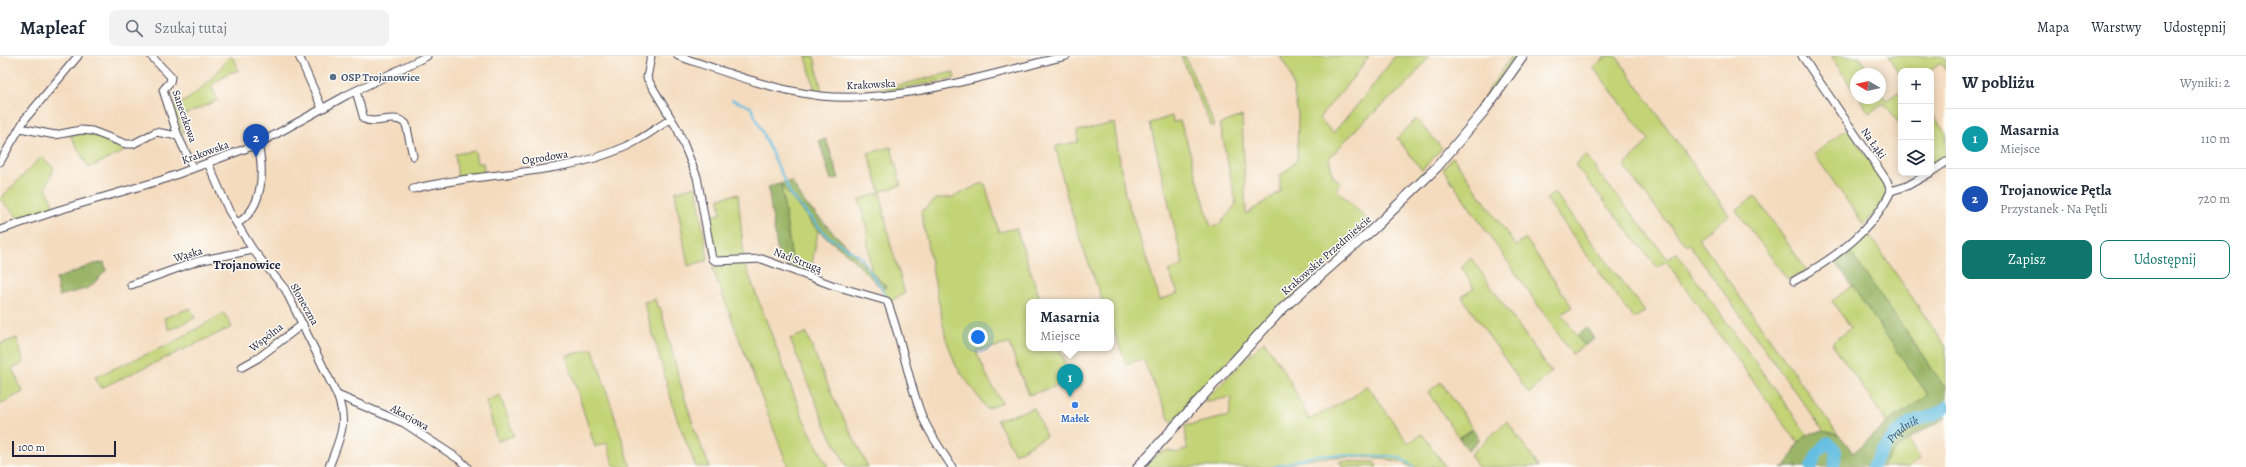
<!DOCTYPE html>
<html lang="pl">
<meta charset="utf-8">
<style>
body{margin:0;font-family:Alegreya,serif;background:#f2f2f3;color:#1f2937}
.controls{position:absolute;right:12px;top:12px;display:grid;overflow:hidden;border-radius:8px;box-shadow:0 2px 10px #0003}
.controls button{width:36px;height:36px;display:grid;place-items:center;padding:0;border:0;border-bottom:1px solid #e0e1e3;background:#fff;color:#1f2937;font:20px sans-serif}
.compass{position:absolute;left:1850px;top:12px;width:36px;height:36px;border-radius:50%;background:#fff;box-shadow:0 2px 10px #0003;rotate:279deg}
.scale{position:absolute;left:12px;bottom:10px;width:104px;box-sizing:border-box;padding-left:4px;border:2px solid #22223b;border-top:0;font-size:11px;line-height:14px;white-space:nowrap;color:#22223b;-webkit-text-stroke:3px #fdfcf7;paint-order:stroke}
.you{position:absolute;left:978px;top:281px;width:14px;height:14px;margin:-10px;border:3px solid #fff;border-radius:50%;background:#1a73e8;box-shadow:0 0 0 6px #1a73e833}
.badge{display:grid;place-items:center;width:26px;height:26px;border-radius:50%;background:#0f766e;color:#fff;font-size:13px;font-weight:700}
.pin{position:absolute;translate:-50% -33px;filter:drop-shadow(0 1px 2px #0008)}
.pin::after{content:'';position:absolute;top:21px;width:14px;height:12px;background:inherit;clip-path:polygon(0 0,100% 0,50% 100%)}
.popup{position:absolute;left:1026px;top:243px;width:88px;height:52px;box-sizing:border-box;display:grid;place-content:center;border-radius:8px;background:#fff;filter:drop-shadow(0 1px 3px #0005);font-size:13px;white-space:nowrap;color:#747a83}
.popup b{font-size:15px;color:#1f2937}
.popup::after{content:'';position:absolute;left:50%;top:100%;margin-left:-8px;border:8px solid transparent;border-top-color:#fff}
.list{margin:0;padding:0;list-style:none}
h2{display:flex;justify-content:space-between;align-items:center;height:52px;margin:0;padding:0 16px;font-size:17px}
h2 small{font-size:13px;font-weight:400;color:#747a83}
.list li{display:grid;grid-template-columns:26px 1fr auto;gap:12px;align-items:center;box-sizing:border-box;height:60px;padding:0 16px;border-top:1px solid #e0e1e3}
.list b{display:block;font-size:15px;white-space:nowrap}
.list p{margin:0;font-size:13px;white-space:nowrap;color:#747a83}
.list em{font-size:13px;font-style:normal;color:#747a83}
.actions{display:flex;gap:8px;padding:12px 16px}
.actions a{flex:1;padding:9px 0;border:1px solid #0f766e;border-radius:8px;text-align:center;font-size:14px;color:#0f766e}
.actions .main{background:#0f766e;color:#fff}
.icon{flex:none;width:22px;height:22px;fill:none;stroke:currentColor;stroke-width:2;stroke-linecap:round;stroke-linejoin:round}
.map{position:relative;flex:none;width:1946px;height:411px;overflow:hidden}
header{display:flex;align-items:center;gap:24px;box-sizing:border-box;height:56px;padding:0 20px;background:#fff;border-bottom:1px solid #e0e1e3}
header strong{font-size:19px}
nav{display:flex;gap:22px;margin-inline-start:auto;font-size:14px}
.search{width:280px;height:36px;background:#f2f2f3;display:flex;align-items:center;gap:10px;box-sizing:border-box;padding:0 14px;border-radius:8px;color:#747a83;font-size:15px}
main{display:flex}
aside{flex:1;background:#fff}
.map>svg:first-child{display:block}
.green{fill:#c3d376;stroke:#727a58}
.forest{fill:#9ab567;stroke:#5e6c51}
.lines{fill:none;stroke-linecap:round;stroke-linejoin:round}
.stream{stroke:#63bee1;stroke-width:2}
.river{stroke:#63bee1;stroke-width:12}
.minor-casing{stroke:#423e4f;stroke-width:9}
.major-casing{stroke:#423e4f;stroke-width:11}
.minor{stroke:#fff;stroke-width:7}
.major{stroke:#fff;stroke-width:9}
.service-dot{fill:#5c6f8a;stroke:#fdfcf7;stroke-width:1.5}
.shop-dot{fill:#3f7fe0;stroke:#fdfcf7;stroke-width:1.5}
.labels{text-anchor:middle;stroke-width:3;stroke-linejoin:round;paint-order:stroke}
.service-label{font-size:11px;font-weight:bold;fill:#4e5e75;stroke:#fdfcf7;text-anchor:start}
.street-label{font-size:11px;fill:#22223b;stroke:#fdfcf7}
.shop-label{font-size:11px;font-weight:bold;fill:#366cbe;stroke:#fdfcf7}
.water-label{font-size:12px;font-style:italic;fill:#395975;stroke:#fdfcf7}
.quarter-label{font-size:13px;font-weight:bold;fill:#22223b;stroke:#fdfcf7}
</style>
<header>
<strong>Mapleaf</strong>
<div class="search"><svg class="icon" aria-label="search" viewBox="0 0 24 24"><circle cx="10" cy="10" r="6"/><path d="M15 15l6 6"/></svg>Szukaj tutaj</div>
<nav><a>Mapa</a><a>Warstwy</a><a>Udostępnij</a></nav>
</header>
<main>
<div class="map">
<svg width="1946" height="411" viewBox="0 0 1946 411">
<rect width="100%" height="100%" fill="#fdfcf7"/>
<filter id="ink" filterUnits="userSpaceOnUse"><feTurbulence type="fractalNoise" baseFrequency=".025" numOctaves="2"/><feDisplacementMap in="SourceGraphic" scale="8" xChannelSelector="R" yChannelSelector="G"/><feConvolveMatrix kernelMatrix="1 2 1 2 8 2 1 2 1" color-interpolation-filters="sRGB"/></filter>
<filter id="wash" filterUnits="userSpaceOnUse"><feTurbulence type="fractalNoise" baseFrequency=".012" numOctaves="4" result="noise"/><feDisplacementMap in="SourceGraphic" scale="16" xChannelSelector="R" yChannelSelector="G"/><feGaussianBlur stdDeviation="0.9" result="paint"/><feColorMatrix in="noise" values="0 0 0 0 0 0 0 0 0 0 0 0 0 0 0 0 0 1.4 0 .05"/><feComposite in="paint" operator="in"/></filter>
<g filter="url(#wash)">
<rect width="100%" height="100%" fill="#f4dbbe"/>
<!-- green -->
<g class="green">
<path d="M230,0l5,4 3,11 -10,2 -17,13 7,14 -38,17 4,15 -4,3 -8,-27c24,-11 42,-31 58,-52z"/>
<path d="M806,0h8l8,36 -7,-1z"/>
<path d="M1181,0h4l30,70h-4z"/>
<path d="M1280,0h89l-13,18 -37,44 14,15 37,-43 25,-34h35l-23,28 -47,41 -31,33 4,18 8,7 -5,6 36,35 -93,84 -108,115 -28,-64 -17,5 -15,-41v-21h-8c-19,-51 -38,-101 -47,-156l22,-4 -1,-11 37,-8 11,71 35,106 18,-7 -10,-22 15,-6 -33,-142 22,-7 1,6 7,-1 5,14 26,92 9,-3 16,-20 -16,-80 22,-8 4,98 34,-22v-16l17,-15 1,-46 -7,-40z"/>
<path d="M1512,0h7l-35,50 -7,1z"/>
<path d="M1607,0h9l113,159 -31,23 141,198 -15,-4 -135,-188 -3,2 -62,-79 25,-27 -56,-73z"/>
<path d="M1831,0h28l11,18h-14v20z"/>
<path d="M1888,0h53l3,4 2,-1v12l-5,-8 -11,8h-29v5z"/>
<path d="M953,16l2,6 -72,14 -1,-3z"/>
<path d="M1880,34l7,10 14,-10v36l-17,-23 -15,10 -10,-15h21z"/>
<path d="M1931,56l15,21v26l-15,9z"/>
<path d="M1416,63l26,29 -20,22 -25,-32z"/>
<path d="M1848,72l39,58c1,14 -15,29 -23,39l-50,-71z"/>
<path d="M90,78l7,2 28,15 -36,17 -19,-33z"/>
<path d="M891,91l10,38 -21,7 10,50 15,51 -14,8 -4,-2 -5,-10 4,-3 -15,-14 -5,-48 -7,-24 21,-8 -12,-39z"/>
<path d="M475,95l2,12h6l2,13 -27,2 -3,-24z"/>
<path d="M1586,99l11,14 -1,1 72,89 8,-7 131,182 -9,9 -132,-182 -9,6 -82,-102z"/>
<path d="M41,101l13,11 -8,19 8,20 -33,14 -21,-22z"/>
<path d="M1453,101l63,89 10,-7 46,68 -10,7 22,32 -12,8 -129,-185z"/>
<path d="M781,128l37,47 -8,44 -17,-7z"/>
<path d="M980,128h5l14,48 17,-4 25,74h-12v46h30l13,33 -43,14 -20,-51 -33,7 11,25 15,27 -15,6 -31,-43 -10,-27 -25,-127 15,-13 17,-2z"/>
<path d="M696,130l12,74 -20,6 -13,-74z"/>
<path d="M1555,137l90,119 -12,6 -87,-119z"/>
<path d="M738,138l6,64 -27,1 -5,-4 -7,-38 16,-3 -2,-16z"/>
<path d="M1755,140l52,75 -19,9 -52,-70z"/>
<path d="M1866,174l80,117v38l-2,1 -96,-137z"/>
<path d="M1471,202l80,114 -22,22 -67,-97 12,-9 -13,-21z"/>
<path d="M744,206l59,156 25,49h-40l-76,-200z"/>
<path d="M1852,230l76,109 -41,28 -55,-80 19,-15 -19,-27z"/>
<path d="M655,243l2,8h3l22,82 15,48 13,30h-14l-20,-51 -32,-114z"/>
<path d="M190,252l5,10 -26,12 -5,-12z"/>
<path d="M224,257l8,14 -131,61 -6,-11 77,-34z"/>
<path d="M806,277l27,64 35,70h-21l-21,-40 -36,-88z"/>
<path d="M17,282l7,25 -12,5 11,24 -23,12v-60z"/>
<path d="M1264,285l26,40 19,39 45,-24 13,-11 41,58 14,-9 24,33h-37l-6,-5 -22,-4 -47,-1 -28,2 -27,8h-134c10,-10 17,-21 32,-14l10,-4 -2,-23 44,-10 3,-19 -29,5z"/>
<path d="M593,293l38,118h-17l-7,-24 -12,4 -29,-91z"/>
<path d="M1441,326l32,47 -14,9 -31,-46z"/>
<path d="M500,339l14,41 -17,5 -11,-40z"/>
<path d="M1034,352l12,28 -31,18 -18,-34z"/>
<path d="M1507,365l32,46h-61l-8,-12z"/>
<path d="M1908,384l12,20 -11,7h-28l6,-9z"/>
<path d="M1339,405l35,1 3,5h-34z"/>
</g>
<!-- forest -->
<g class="forest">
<path d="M826,83l13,39 -8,2 -12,-39z"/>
<path d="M791,125l14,22 81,84 -4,2 -36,-36 -28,-22 -37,-46 12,83 -14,-6 -11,-75z"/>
<path d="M1848,193l96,137 2,-1v32c-23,14 -50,27 -65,50h-100h4c7,-8 8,-17 14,-25 8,-11 28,-14 40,-6 6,4 10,12 14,17l34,-30 41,-28 -94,-135z"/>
<path d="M104,206l2,9 -17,17 -30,8 -3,-17 35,-14z"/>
<path d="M1587,272l7,11 -10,7 -7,-10z"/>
<path d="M1473,373l7,11 -12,10 -9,-12z"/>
</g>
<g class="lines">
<!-- stream -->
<g class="stream">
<path d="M732,44l19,7 41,90 35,39 34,21 27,42"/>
<path d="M1273,411l44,-12h17l57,1 11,3 12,8"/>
</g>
<!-- river -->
<g class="river">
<path d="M1811,411l7,-15 10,-10 8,9 -2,16"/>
<path id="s1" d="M1872,411c10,-17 20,-34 38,-44 14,-7 22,-4 36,-16"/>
</g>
</g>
</g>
<g filter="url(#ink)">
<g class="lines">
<defs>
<g id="minor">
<path d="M151,0l20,21 -1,5 -7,8 15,46 15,32"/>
<path d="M299,0l23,52"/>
<path d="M651,0l-4,22 31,52 19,47 15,82 4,2 46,-2 70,26 55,16c14,36 20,74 33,110 7,20 21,38 32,56"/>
<path d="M678,0c47,16 94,34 143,40 79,8 168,-22 245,-40"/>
<path d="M356,35l8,28c13,7 29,-7 42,5l7,32"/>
<path d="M20,72l35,7 26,-5 11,1 34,13h7l23,-12 22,4"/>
<path d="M0,106l25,-43 53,-63"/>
<path d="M208,107l21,48 24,39 32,39 52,106c12,30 2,44 -8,72"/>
<path d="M1931,116l15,-10"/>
<path d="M413,133c70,-18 145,-12 212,-42 16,-7 31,-19 46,-28"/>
<path d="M1891,135l16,-5 23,-13"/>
<path d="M238,167c26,-16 26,-52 20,-79"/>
<path d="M0,174l59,-20 103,-30 96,-36 89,-49 80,-39"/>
<path d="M1794,225c39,-22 78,-49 97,-90l-4,-10 -85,-125"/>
<path d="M131,229l67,-24 55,-11"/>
<path d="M242,311l16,-9 45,-34"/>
<path d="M337,339l67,28 56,37 7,7"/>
</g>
<path id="major" d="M1138,411l144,-158 91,-80 63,-61 48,-57 39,-55"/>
</defs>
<!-- minor casing -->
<use href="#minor" class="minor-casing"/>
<!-- major casing -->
<use href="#major" class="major-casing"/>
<!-- minor -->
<use href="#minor" class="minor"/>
<!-- major -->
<use href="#major" class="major"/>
</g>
</g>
<!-- markers -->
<circle class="service-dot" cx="333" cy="21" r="4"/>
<circle class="shop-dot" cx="1075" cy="349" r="4"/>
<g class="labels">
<!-- service labels -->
<g class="service-label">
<text x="341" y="25">OSP Trojanowice</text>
</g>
<!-- street labels -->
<g class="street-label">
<text transform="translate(871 28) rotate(-3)" y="4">Krakowska</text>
<text transform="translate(185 60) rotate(71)" y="4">Saneczkowa</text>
<text transform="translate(1874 87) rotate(55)" y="4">Na Łąki</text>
<text transform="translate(205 96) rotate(-20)" y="4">Krakowska</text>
<text transform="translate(545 101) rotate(-9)" y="4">Ogrodowa</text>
<text transform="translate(188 198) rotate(-16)" y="4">Wąska</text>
<text transform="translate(1326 199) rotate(-41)" y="4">Krakowskie Przedmieście</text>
<text transform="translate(798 204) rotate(21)" y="4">Nad Strugą</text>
<text transform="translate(305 248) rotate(61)" y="4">Słoneczna</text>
<text transform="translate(266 281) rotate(-38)" y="4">Wspólna</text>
<text transform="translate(410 361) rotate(29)" y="4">Akacjowa</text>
</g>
<!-- shop labels -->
<g class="shop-label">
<text x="1075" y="366">Małek</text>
</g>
<!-- water labels -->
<g class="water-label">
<text dy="4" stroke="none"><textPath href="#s1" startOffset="49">Prądnik</textPath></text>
</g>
<!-- quarter labels -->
<g class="quarter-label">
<text x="247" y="213">Trojanowice</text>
</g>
</g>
</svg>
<div class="controls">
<button>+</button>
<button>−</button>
<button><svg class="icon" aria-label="layers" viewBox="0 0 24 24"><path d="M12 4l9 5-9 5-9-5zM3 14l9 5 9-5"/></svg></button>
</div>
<svg class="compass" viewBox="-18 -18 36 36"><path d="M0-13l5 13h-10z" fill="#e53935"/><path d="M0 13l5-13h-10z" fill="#747a83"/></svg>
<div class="scale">100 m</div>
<div class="you"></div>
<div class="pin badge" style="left:1070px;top:341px;background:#0f9aa8">1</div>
<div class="popup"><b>Masarnia</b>Miejsce</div>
<div class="pin badge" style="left:256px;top:101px;background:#1a4fb4">2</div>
</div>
<aside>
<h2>W pobliżu<small>Wyniki: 2</small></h2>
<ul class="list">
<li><span class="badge" style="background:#0f9aa8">1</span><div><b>Masarnia</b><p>Miejsce</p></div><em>110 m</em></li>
<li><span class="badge" style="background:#1a4fb4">2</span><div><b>Trojanowice Pętla</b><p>Przystanek · Na Pętli</p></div><em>720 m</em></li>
</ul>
<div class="actions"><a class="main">Zapisz</a><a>Udostępnij</a></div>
</aside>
</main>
